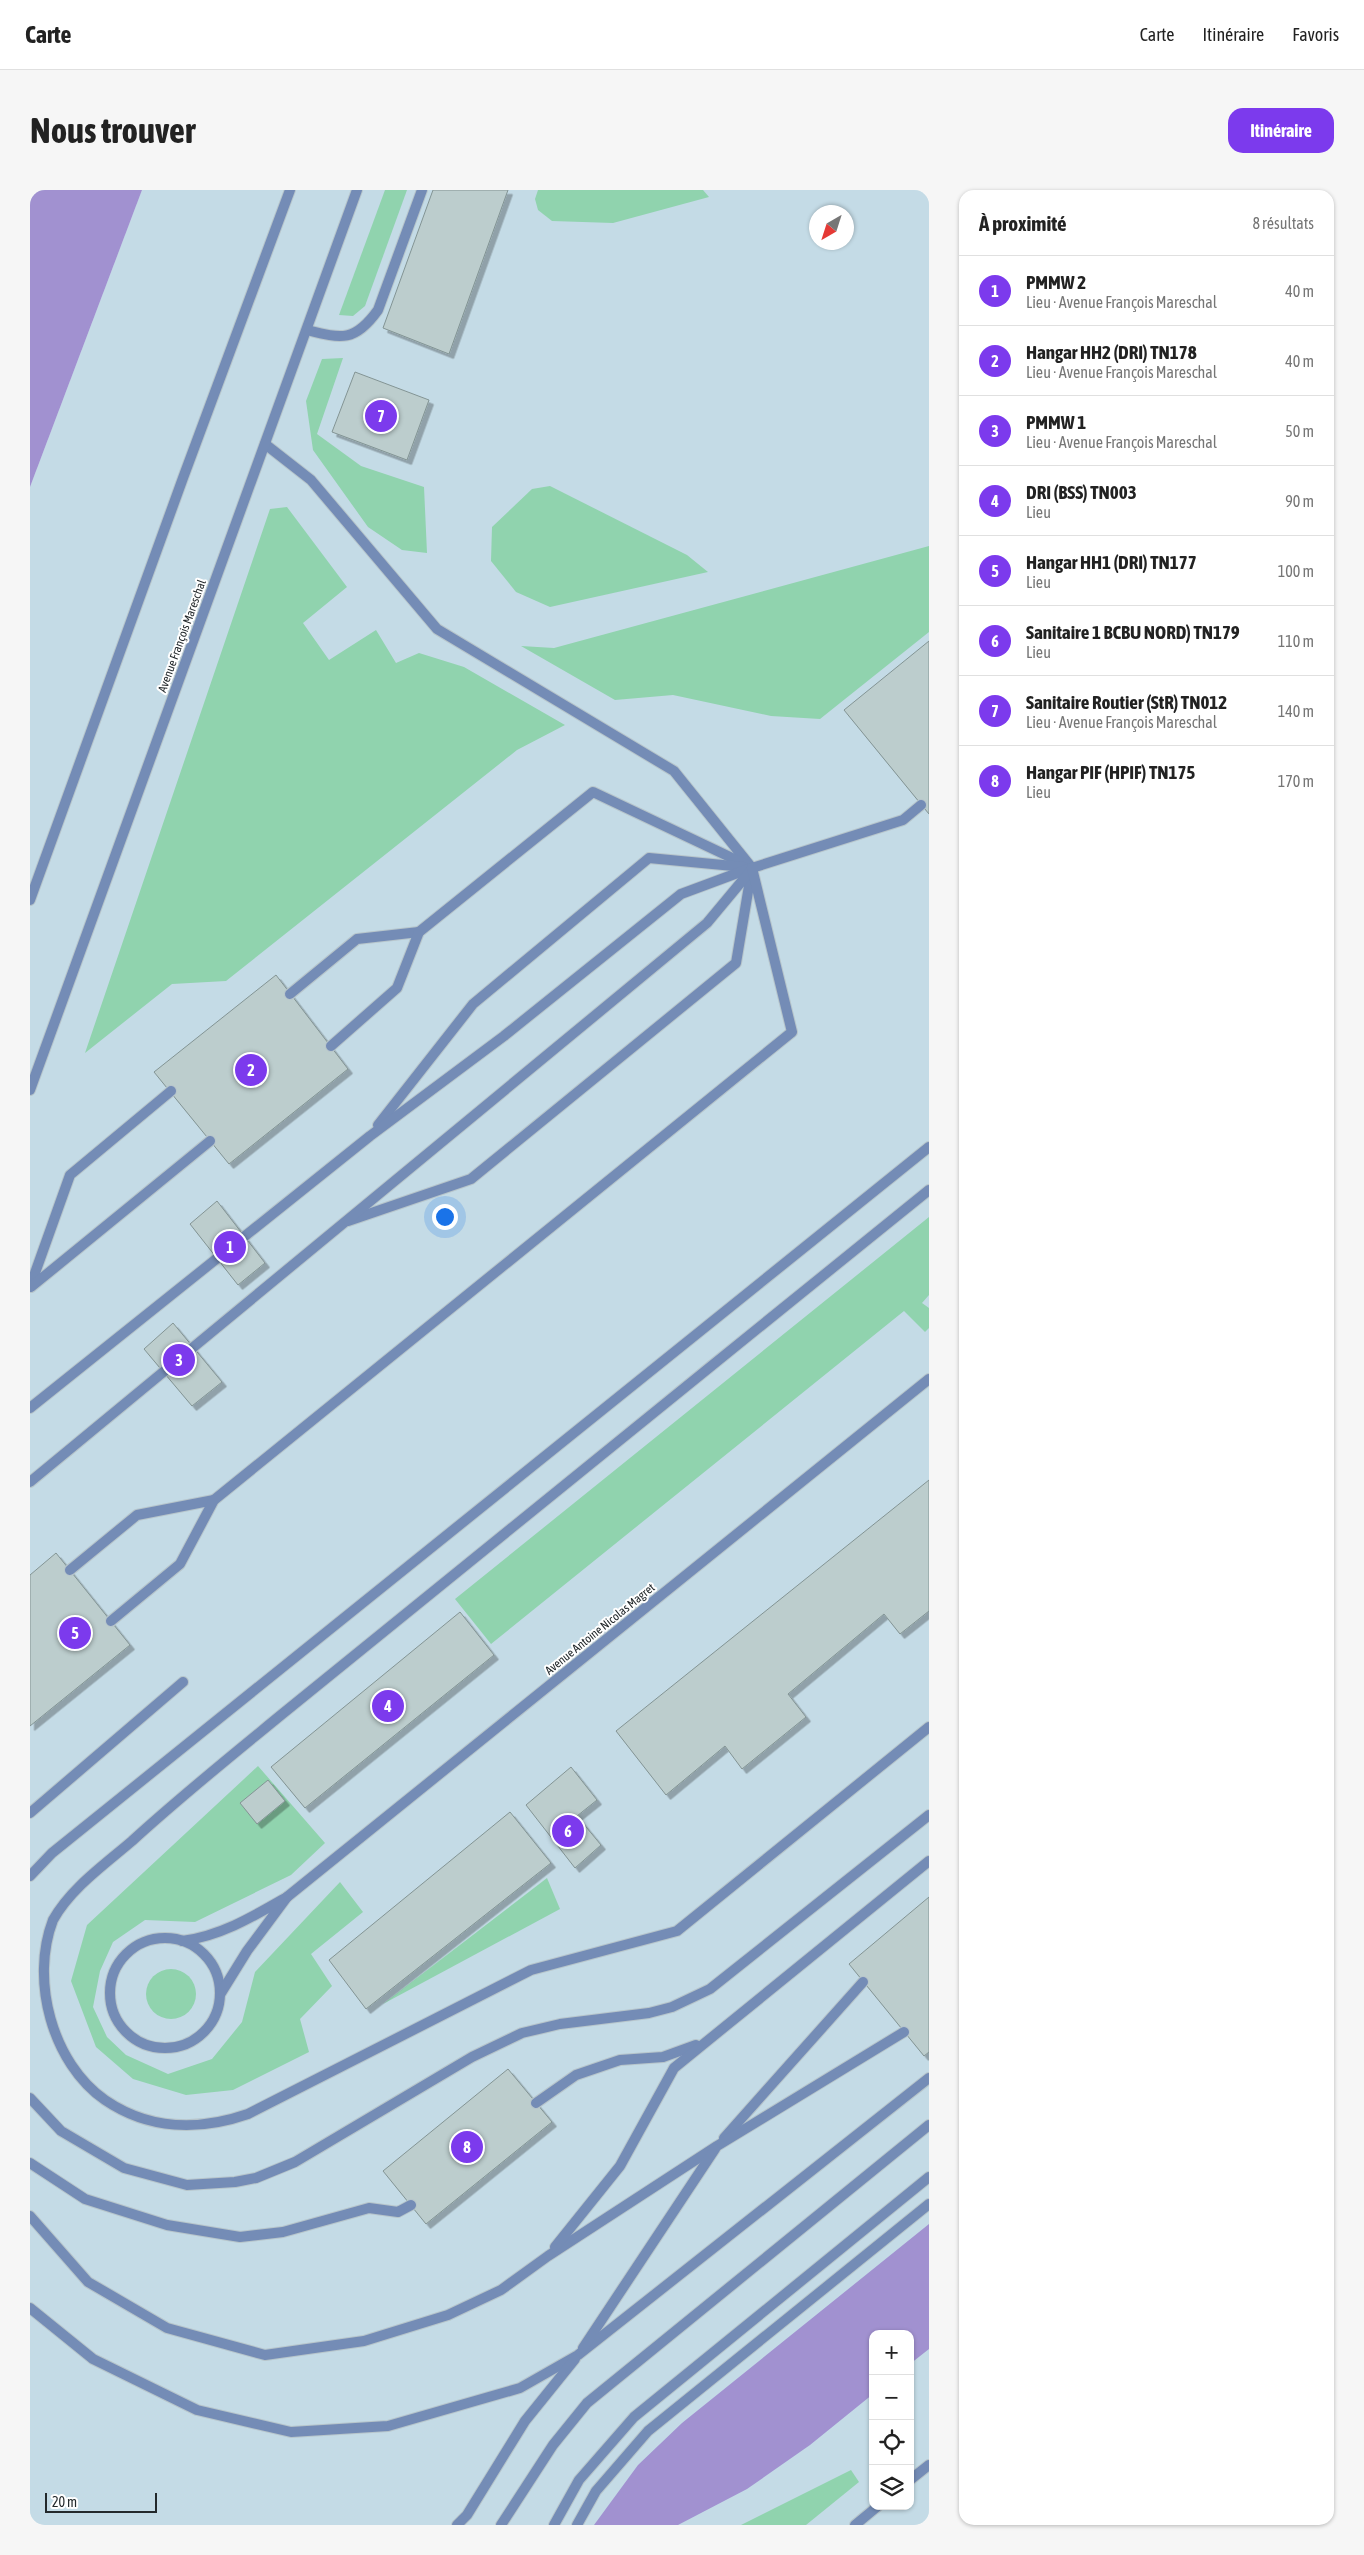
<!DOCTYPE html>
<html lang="fr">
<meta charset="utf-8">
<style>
body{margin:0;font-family:"Asap Condensed",sans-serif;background:#f6f6f6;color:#222}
.controls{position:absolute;right:15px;bottom:15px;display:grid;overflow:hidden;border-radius:10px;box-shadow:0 1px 4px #0004}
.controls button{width:45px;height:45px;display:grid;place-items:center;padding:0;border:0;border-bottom:1px solid #e0e0e0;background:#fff;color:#222;font:25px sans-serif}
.compass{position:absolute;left:779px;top:15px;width:45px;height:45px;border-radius:50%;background:#fff;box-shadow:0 1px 4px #0004;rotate:219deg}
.scale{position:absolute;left:15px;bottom:12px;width:112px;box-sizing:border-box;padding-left:5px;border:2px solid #23292c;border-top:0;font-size:14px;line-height:18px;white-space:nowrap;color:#23292c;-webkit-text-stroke:4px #fff;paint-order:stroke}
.you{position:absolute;left:414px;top:1026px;width:18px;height:18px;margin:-12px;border:4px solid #fff;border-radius:50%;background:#1a73e8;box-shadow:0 0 0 8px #1a73e833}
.badge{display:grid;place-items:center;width:32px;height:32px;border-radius:50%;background:#7c3aed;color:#fff;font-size:16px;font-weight:700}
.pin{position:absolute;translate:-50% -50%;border:2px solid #fff;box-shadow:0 1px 5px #0006}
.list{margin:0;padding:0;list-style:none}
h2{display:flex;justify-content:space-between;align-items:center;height:65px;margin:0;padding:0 20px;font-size:21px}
h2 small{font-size:16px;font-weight:400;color:#767676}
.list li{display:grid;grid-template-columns:32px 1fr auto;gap:15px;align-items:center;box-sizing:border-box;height:70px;padding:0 20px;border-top:1px solid #e0e0e0}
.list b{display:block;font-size:19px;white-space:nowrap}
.list p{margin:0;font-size:16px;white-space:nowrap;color:#767676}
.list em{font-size:16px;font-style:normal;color:#767676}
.icon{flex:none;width:28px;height:28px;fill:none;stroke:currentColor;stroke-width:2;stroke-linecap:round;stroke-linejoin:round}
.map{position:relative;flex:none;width:899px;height:2335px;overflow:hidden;border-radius:15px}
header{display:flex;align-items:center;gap:30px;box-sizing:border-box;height:70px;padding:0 25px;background:#fff;border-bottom:1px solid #e0e0e0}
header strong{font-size:24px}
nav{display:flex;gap:28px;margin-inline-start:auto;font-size:18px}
.intro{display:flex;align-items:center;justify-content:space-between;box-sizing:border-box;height:120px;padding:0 30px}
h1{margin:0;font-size:35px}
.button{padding:12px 22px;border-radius:15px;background:#7c3aed;color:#fff;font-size:18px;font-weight:700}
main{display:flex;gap:30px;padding:0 30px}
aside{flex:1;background:#fff;border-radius:15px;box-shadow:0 1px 4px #0004}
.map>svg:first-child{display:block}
.built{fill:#c4dbe6;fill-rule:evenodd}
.green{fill:#90d3ae}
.water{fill:#a191d0}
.building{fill:#bccdcd;stroke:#839494;filter:url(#shadow)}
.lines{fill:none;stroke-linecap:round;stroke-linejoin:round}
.lane-casing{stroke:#b7c5cb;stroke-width:12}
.street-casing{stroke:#b7c5cb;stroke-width:12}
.lane{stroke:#748cb6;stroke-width:10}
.street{stroke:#748cb6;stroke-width:10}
.labels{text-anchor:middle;stroke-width:4;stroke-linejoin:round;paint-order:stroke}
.street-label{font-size:12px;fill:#23292c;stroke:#fff}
</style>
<header>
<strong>Carte</strong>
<nav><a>Carte</a><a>Itinéraire</a><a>Favoris</a></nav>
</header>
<div class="intro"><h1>Nous trouver</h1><a class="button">Itinéraire</a></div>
<main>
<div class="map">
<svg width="899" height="2335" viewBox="0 0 899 2335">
<defs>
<filter id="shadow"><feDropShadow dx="4.5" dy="4.5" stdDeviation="0" flood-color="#0004"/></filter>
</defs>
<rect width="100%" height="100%" fill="#d7e7ee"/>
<!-- built -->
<path class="built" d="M112,0h787v2335h-899v-2038zM786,22h30v30h-30zM843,2144h37v172h-37z"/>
<!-- green -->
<g class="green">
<path d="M355,0h22l-42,116 -12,10 -14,-1z"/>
<path d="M508,0h165l6,7 -96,26 -61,-2 -14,-11 -3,-11z"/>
<path d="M313,168l-26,76 44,32 63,21 3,66 -25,-3 -34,-23 -55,-77 -7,-49 16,-42z"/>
<path d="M520,296l137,69 21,17 -158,35 -34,-15 -25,-31 1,-34 40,-38z"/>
<path d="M257,317l60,80 -44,36 26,37 47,-30 20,33 23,-10 45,14 101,58 -48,25 -291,231 -54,3 -87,69 185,-544z"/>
<path d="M899,356v86l-109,87 -49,-3 -98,-21 -58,5 -94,-54 33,2z"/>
<path d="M899,1027v78l-7,8 7,5v20l-4,4 -21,-21 -413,333 -36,-45z"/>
<path d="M228,1576l67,77 -34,32 -96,47 -50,-2 -32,22 -13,29 -7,36 14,30 19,18 42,19 44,-15 30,-37 13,-50 85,-90 23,30 -52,42 21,32 -32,33 9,33 -76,38 -47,5 -53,-16 -37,-32 -25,-66 16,-56z"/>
<path d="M517,1688l13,31 -177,95z"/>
<circle cx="141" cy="1804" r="25"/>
<path d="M821,2280l8,12 -53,43h-65z"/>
</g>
<!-- water -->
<g class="water">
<path d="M0,0h112l-112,297z"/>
<path d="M899,2034v125l-19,15v-30h-37v60l-63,51 -63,44 -69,36h-84l44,-60 44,-42z"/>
</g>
<!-- building -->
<g class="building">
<path d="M403,0h75l-59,164 -66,-26z"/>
<path d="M325,182l74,28 -22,60 -75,-28z"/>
<path d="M899,451v173l-85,-104z"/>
<path d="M246,785l72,94 -119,95 -75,-92z"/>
<path d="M187,1011l48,62 -27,22 -48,-61z"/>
<path d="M143,1133l49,59 -30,24 -48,-57z"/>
<path d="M899,1290v131l-29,23 -16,-20 -96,80 18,23 -64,52 -17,-23 -59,49 -50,-64z"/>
<path d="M26,1363l74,92 -100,81v-151z"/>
<path d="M430,1422l34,43 -189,153 -34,-41z"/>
<path d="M541,1577l26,33 -20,16 24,29 -26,23 -49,-63z"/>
<path d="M238,1590l17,21 -28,23 -17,-21z"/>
<path d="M480,1622l41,51 -185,146 -37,-49z"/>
<path d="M899,1707v155l-5,4 -75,-92z"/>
<path d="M478,1879l44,53 -126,102 -43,-53z"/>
</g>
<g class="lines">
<defs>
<g id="lane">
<path d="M277,140c35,9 48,12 71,-20l44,-120"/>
<path d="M235,254l46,36 126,149 237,142 78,97 -16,95 -265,216 -123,42"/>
<path d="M0,710l153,-422 107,-288"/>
<path d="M260,804l67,-55 62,-7"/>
<path d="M301,856l66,-58 22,-56 174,-140 156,74"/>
<path d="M348,935l95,-121 176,-146 95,9"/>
<path d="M899,1000c-216,175 -433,349 -648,525 -50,41 -101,82 -149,126 -28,24 -61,47 -79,79 -23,60 -1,143 52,180 44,30 94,31 143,14l283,-144 146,-39 252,-204"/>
<path d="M0,1097l40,-112 101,-84"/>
<path d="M1,1097l179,-146"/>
<path d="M0,1218l340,-272 134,-100 177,-142 70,-26"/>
<path d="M0,1292l677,-559 45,-54"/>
<path d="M40,1380l67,-55 77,-15"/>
<path d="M81,1431l69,-57 34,-64 578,-468 -40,-164 151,-48 18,-15"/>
<path d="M0,1623l153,-131"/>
<path d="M0,1686l22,-23 877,-706"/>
<path d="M0,1908l31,33 63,37 63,17 48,-3 21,-4 39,-16 177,-105 50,-24 38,-9 89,-11 23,-6 38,-18 219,-174"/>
<path d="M506,1913l40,-28 44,-15 43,-3 33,-12"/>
<path d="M694,1948l139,-156"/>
<path d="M0,1973l55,36 82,26 73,12 43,-5 86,-24 29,4 13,-7"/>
<path d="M0,2026l58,66 79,46 98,27 99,-14 84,-26 53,-25 47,-34 169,-110 187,-114"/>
<path d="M525,2057l65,-81 54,-98 255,-207"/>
<path d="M0,2118l63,51 104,51 94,22 97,-6 132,-38 58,-33 351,-277"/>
<path d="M553,2158l132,-199"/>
<path d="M880,2290l19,-15"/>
<path d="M427,2335l10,-10 58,-94 50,-62"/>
<path d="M471,2335l52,-80 34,-42 342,-278"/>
<path d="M524,2335l25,-45 55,-63 295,-240"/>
<path d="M547,2335l19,-34 52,-60 281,-227"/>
<path d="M825,2335l23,-19"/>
</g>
<g id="street">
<path d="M0,900l327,-900"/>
<path d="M257,1707l642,-518"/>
<circle cx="135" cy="1803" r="55"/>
<path d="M152,1751c39,-5 72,-25 105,-44l-40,54 -26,42"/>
</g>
</defs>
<!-- lane casing -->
<use href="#lane" class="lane-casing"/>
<!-- street casing -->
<use href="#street" class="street-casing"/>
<!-- lane -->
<use href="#lane" class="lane"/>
<!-- street -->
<use href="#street" class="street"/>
</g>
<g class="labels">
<!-- street labels -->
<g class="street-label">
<text transform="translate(152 446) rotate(-70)" y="4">Avenue François Mareschal</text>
<text transform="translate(570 1439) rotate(-39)" y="4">Avenue Antoine Nicolas Magret</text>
</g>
</g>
</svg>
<div class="controls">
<button>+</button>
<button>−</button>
<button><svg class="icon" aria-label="locate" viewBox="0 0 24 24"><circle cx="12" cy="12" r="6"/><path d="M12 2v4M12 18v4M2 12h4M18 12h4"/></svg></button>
<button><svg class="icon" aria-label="layers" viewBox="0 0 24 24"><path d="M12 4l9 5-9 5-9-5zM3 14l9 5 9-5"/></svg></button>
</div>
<svg class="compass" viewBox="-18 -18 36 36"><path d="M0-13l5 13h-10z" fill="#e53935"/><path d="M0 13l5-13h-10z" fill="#767676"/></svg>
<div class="scale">20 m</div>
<div class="you"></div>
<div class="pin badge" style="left:200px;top:1057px">1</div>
<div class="pin badge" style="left:221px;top:880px">2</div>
<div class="pin badge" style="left:149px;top:1170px">3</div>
<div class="pin badge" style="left:358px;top:1516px">4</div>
<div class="pin badge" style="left:45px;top:1443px">5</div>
<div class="pin badge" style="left:538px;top:1641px">6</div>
<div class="pin badge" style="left:351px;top:226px">7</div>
<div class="pin badge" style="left:437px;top:1957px">8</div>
</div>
<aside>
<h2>À proximité<small>8 résultats</small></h2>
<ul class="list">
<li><span class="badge">1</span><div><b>PMMW 2</b><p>Lieu · Avenue François Mareschal</p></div><em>40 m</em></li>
<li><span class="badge">2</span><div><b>Hangar HH2 (DRI) TN178</b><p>Lieu · Avenue François Mareschal</p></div><em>40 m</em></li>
<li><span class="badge">3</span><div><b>PMMW 1</b><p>Lieu · Avenue François Mareschal</p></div><em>50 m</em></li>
<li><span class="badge">4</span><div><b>DRI (BSS) TN003</b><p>Lieu</p></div><em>90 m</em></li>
<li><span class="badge">5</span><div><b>Hangar HH1 (DRI) TN177</b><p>Lieu</p></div><em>100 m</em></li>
<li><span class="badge">6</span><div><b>Sanitaire 1 BCBU NORD) TN179</b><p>Lieu</p></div><em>110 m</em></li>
<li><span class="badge">7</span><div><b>Sanitaire Routier (StR) TN012</b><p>Lieu · Avenue François Mareschal</p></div><em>140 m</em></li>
<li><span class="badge">8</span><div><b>Hangar PIF (HPIF) TN175</b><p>Lieu</p></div><em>170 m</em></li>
</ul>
</aside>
</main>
